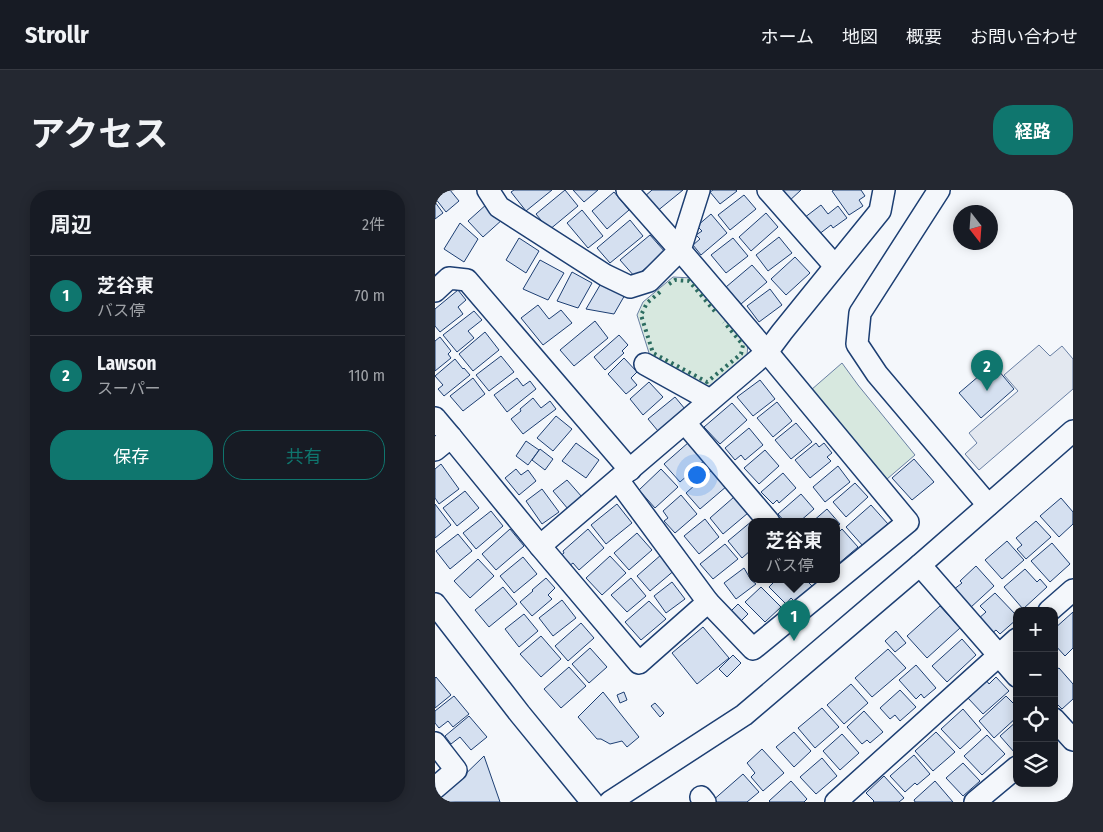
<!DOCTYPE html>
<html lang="ja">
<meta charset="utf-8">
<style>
body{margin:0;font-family:"Fira Sans Condensed","Noto Sans JP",sans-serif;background:#242831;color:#f1f3f6}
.controls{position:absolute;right:15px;bottom:15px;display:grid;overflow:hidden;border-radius:10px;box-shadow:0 2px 12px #0003}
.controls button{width:45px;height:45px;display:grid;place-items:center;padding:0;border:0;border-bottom:1px solid #363941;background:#171b24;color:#f1f3f6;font:25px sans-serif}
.compass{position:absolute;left:518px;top:15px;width:45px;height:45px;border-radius:50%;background:#171b24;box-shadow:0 2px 12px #0003;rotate:163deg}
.you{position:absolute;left:261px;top:284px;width:18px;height:18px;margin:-12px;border:4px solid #fff;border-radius:50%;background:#1a73e8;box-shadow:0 0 0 8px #1a73e833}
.badge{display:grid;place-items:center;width:32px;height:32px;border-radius:50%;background:#0f766e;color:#fff;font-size:16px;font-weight:700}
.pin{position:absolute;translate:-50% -41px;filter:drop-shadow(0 1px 2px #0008)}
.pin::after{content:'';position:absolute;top:26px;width:18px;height:15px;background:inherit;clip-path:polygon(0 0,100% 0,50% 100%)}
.popup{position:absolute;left:313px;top:328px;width:92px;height:65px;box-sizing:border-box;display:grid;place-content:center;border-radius:10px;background:#171b24;filter:drop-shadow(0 1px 4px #0005);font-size:16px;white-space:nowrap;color:#9ea1a6}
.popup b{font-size:19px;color:#f1f3f6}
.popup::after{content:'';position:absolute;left:50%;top:100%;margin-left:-10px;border:10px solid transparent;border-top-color:#171b24}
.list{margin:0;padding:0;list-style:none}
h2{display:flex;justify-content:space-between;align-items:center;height:65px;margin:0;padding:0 20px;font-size:21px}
h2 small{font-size:16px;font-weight:400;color:#9ea1a6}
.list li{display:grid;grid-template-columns:32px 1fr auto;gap:15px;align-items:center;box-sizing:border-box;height:80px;padding:0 20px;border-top:1px solid #363941}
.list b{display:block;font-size:19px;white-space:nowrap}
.list p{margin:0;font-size:16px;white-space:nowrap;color:#9ea1a6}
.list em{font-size:16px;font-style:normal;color:#9ea1a6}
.actions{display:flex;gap:10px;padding:15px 20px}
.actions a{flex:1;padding:11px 0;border:1px solid #0f766e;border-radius:20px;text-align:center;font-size:18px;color:#0f766e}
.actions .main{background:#0f766e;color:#fff}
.icon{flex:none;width:28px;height:28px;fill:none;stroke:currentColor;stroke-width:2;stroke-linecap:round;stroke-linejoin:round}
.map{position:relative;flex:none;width:638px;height:612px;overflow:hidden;border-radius:20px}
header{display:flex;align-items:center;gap:30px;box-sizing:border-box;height:70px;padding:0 25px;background:#171b24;border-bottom:1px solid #363941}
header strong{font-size:24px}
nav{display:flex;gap:28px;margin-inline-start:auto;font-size:18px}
.intro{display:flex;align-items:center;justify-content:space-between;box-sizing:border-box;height:120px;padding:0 30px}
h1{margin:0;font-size:35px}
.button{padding:12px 22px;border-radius:20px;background:#0f766e;color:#fff;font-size:18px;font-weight:700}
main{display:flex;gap:30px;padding:0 30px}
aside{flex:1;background:#171b24;border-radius:20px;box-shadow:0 2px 12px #0003}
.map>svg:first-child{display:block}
.green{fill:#d7e8df;stroke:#687fa3}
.parking{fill:#e3e8f0;stroke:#687fa3}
.building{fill:#d5e0f0;stroke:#1d3f73}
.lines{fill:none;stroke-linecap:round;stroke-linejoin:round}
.minor-casing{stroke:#1d3f73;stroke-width:24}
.minor{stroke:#f4f7fb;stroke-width:21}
.hedge{stroke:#2c6c60;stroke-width:4;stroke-dasharray:2.5 4;stroke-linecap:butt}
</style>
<header>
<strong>Strollr</strong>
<nav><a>ホーム</a><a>地図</a><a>概要</a><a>お問い合わせ</a></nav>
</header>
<div class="intro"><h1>アクセス</h1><a class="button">経路</a></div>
<main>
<aside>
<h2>周辺<small>2件</small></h2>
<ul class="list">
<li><span class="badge">1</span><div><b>芝谷東</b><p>バス停</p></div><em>70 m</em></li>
<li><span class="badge">2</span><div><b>Lawson</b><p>スーパー</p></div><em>110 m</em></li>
</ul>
<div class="actions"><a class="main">保存</a><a>共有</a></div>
</aside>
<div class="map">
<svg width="638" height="612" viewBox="0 0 638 612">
<rect width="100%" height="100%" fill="#f4f7fb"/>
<!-- green -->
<g class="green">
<path d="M238,87l19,1 56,65 -1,13 -39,31 -58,-31 -13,-41 6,-13z"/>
<path d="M407,173l16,22 57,70 -28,24 -76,-89z"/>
</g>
<!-- parking -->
<path class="parking" d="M604,155l11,11 12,-10 11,13v30l-94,81 -14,-16 12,-11 -8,-10 49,-42 -14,-16z"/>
<!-- building -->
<g class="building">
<path d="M0,0h15l9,11 -13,11 -11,-14z"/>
<path d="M79,0h38l-26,21 -15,-19z"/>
<path d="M130,0l13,16 -29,24 -13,-16z"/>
<path d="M138,0h25l-14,12z"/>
<path d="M217,0h31l-27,22 -12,-15z"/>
<path d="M278,0h23l1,1 -17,13 -10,-12z"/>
<path d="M342,0h24l-13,12z"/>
<path d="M399,0h27l4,6 -6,4 4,6 -14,9 -17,-24z"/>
<path d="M179,2l15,18 -22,19 -15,-18z"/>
<path d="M309,5l12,14 -26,21 -12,-15z"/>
<path d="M0,12l8,11 -8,6z"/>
<path d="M53,13l15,16 -20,18 -15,-16z"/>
<path d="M386,15l7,9 10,-8 9,12 -14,10 -2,-3 -17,13 -14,-17z"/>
<path d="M147,20l21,26 -15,12 -21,-25z"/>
<path d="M331,23l12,14 -27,24 -12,-14z"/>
<path d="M276,24l16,19 -26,22 -8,-10 7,-6 -4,-4 6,-4 -5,-5z"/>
<path d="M195,30l13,16 -33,27 -13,-15z"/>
<path d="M25,33l18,16 -14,23 -20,-13z"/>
<path d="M215,45l15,17 -30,25 -15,-17z"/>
<path d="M344,47l13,16 -24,18 -12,-16z"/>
<path d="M84,48l20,13 -13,22 -20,-13z"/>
<path d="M298,48l15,18 -22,17 -15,-18z"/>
<path d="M360,67l15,16 -24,22 -15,-16z"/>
<path d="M105,70l24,13 -16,27 -25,-11z"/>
<path d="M317,75l15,17 -26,22 -15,-17z"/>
<path d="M137,82l20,11 -14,25 -21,-7z"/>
<path d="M168,90l23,13 -12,21 -28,-5z"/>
<path d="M335,99l12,16 -23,17 -12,-16z"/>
<path d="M23,100l8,10 -8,7 5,7 -23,18 -5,-6v-17z"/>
<path d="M103,115l11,14 12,-9 11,13 -29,22 -22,-27z"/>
<path d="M39,121l8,9 -14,11 6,7 -17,14 -14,-17z"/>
<path d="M160,131l13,17 -34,28 -14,-16z"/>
<path d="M50,142l14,18 -26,21 -14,-17z"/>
<path d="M184,145l9,10 -6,6 2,2 -19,17 -11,-13z"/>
<path d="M5,147l11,14 -3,3 3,4 -16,13v-30z"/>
<path d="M66,166l13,16 -25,19 -13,-16z"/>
<path d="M189,168l13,14 -6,6 6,7 -11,9 -18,-20z"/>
<path d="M20,169l8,10 1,-1 6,7 -26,21 -6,-7 5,-4 -8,-9z"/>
<path d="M558,174l21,25 -33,29 -22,-25z"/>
<path d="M38,188l12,16 -22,17 -13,-15z"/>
<path d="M82,188l6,8 7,-5 6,8 -29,23 -13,-17z"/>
<path d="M325,190l15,19 -22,17 -16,-19z"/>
<path d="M214,192l14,15 -20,18 -13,-16z"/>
<path d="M240,207l10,12 -27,22 -10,-12z"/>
<path d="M98,208l8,10 9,-7 6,8 -33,25 -12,-15 10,-8 -1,-2z"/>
<path d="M342,212l15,19 -19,16 -16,-19z"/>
<path d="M297,213l15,17 -27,24 -16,-17z"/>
<path d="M121,226l16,13 -19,22 -16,-13z"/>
<path d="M361,233l16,19 -21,17 -16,-19z"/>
<path d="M314,238l14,17 -18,15 -4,-5 -6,5 -10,-12z"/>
<path d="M91,251l13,9 -11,15 -12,-9z"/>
<path d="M254,252l16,18 -25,22 -16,-18z"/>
<path d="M141,253l23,17 -13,18 -24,-17z"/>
<path d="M381,253l3,4 5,-4 8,10 -5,4 4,4 -21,17 -15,-18z"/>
<path d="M105,259l13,10 -8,11 -13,-10z"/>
<path d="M330,260l14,16 -20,18 -15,-16z"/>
<path d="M479,269l20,23 -22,18 -20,-22z"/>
<path d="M6,274l18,25 -20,15 -4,-6v-29z"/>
<path d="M403,276l12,16 -25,20 -12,-15z"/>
<path d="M81,279l5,6 7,-5 8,11 -17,14 -14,-17z"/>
<path d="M226,279l17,18 -23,21 -16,-18z"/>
<path d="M277,280l15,16 -27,23 -14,-16z"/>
<path d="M348,283l13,15 -17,15 -2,-3 -4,4 -12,-12z"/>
<path d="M132,290l15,17 -14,12 -15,-18z"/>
<path d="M420,293l13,14 -22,20 -13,-15z"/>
<path d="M107,299l17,23 -17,12 -16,-23z"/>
<path d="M30,301l14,17 -22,18 -14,-18z"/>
<path d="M366,304l13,15 -15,13h-14l-7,-8z"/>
<path d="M246,305l16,19 -22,19 -11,-12 4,-3 -5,-7z"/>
<path d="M299,307l14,16 -25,21 -13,-16z"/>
<path d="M626,308l12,14v12l-14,13 -19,-21z"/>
<path d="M0,314l16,21 -16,13z"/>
<path d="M182,314l15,19 -26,21 -15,-19z"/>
<path d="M436,315l17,19 -25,22 -17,-19z"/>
<path d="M392,319l13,15 -3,3v-5h-25z"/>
<path d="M56,321l12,15 -27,23 -13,-16z"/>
<path d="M270,329l14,18 -20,17 -15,-18z"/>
<path d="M317,331l2,1h-3v28l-9,8 -14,-17z"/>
<path d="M601,331l15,16 -25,22 -9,-10 5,-4 -6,-7z"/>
<path d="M75,339l14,17 -28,24 -14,-16z"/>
<path d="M153,339l16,19 -25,22 -6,-7 -4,3 -9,-10 4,-3 -1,-2z"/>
<path d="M407,339l16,18 -21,18v-31z"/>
<path d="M202,343l15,17 -23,20 -15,-17z"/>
<path d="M23,344l14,17 -22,18 -14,-18z"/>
<path d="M572,351l17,19 -22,19 -17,-19z"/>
<path d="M617,353l18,21 -20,18 -19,-21z"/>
<path d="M290,354l13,15 -25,20 -13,-15z"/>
<path d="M227,364l14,15 -26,22 -13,-15z"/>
<path d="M175,366l16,17 -24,22 -16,-17z"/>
<path d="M88,367l14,17 -23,19 -14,-17z"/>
<path d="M43,369l16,17 -24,22 -16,-17z"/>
<path d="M541,376l18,20 -24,22 -17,-18 9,-7 -2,-2z"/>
<path d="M309,378l7,12 5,4 -20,15 -12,-16z"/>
<path d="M590,379l12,13 3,-3 7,8 -24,22 -19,-22z"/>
<path d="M111,388l9,10 -7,7 4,4 -20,17 -12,-14 13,-11 -1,-1z"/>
<path d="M196,388l15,18 -19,16 -16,-17z"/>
<path d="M341,390h30l6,6 -17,16 -4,-4 -5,6 -17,-17z"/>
<path d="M237,392l13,17 -19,14 -12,-17z"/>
<path d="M68,397l14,17 -28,23 -14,-17z"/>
<path d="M326,397l20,20 -16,15 -20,-20z"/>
<path d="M560,403l22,23v3l-17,15 -4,-4 -5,4 -13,-15 8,-7 -6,-6z"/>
<path d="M127,410l14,18 -23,18 -14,-18z"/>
<path d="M214,411l17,18 -25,21 -16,-18z"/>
<path d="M303,414l10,10 -7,7 -10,-10z"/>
<path d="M505,416l20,22 -33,30 -20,-22z"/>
<path d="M638,422v36l-8,8 -11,-12v-15z"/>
<path d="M89,424l14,17 -19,16 -14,-18z"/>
<path d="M146,433l13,15 -26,23 -13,-15z"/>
<path d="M268,437l26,31 -32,26 -25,-31z"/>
<path d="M461,441l10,12 -11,9 -10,-11z"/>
<path d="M106,446l20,23 -20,18 -21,-23z"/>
<path d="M527,449l14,16 -29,27 -15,-16z"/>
<path d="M155,458l17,19 -18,16 -17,-19z"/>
<path d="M453,459l18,19 -34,29 -17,-19z"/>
<path d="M298,465l8,8 -14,14 -8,-8z"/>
<path d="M481,475l20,23 -12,10 -3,-4 -5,5 -17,-19z"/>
<path d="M134,477l17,19 -25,22 -17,-19z"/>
<path d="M624,478l14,16v15l-11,10 -8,-8v-30z"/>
<path d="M1,487l15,18 -16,13v-30z"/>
<path d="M561,487l13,14 -26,23 -16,-17 19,-17 3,4z"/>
<path d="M416,494l17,19 -24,21 -17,-19z"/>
<path d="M465,500l16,17 -16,14 -5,-6 -5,4 -10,-11z"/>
<path d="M168,502l36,45 -12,10 -5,-6 -12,3 -9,-5h-4l-19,-22z"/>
<path d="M189,502l3,8 -7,3 -3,-8z"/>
<path d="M19,506l15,18 -16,13 -5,-6 -9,7 -4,-5v-12z"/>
<path d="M571,506l11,11v10l-23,21 -15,-17z"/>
<path d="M220,513l9,10 -4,4 -9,-11z"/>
<path d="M387,518l17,19 -24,21 -17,-20z"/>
<path d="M528,519l18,21 -21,19 -19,-20z"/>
<path d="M429,521l19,21 -13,11 -3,-3 -5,4 -15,-17z"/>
<path d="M34,526l18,21 -16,13 -11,-13 -9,7 -6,-8z"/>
<path d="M582,531v30l-2,2 -15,-17z"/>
<path d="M359,542l17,19 -17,16 -18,-20z"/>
<path d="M501,542l19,20 -22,19 -18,-20z"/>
<path d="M407,544l17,19 -19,17 -17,-19z"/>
<path d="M552,545l18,19 -23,21 -18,-19z"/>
<path d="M327,559l22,24 -21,18 -12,-14 4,-4 -8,-10z"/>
<path d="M479,565l16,19 -13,11 -2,-2 -10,9 -15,-16z"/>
<path d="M49,566l16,46h-64l12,-11z"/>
<path d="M387,568l15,18 -21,18 -16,-17z"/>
<path d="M528,573l17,18 -17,15 -17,-18z"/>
<path d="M308,584l16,18 -12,10h-36z"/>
<path d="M449,586l20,22 -5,4h-26l1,-1 -8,-8z"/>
<path d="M356,591l16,18 -3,3h-34l-1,-1z"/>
<path d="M500,591l18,21h-38l-1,-2z"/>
</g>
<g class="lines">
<defs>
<g id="minor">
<path d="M53,0l11,17 106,68 25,12 19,-6 31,-31 19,-60"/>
<path d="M333,0l67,76"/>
<path d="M504,0l-79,123 -3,31 20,30 111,131"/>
<path d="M0,101l14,-13 18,2 163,190"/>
<path d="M210,174l65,36"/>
<path d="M0,228l16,19"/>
<path d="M250,233l84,99"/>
<path d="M0,260l16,-13 89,109 99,117 69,-61 45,47 155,-127 -141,-170 -87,-102 -53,-60"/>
<path d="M183,290l90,122"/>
<path d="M105,356l227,-194 15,-20 98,-121 4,-21"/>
<path d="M485,375l97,111"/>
<path d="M0,414l85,110 72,88"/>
<path d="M614,421l24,-21"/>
<path d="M619,529l19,21"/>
<path d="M0,553l21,27 -21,18"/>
<path d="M266,607l4,5"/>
<path d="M175,612l134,-87 176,-150 153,-134"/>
<path d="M401,612l181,-163"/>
<path d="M540,612l42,-35"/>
</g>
</defs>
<!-- minor casing -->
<use href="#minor" class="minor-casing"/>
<!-- minor -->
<use href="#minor" class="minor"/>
<!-- hedge -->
<g class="hedge">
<path d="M234,94l6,-4 14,1 28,33"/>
<path d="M225,102l-13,11 -6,12 12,38 54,29 34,-28 2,-9 -19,-23"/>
</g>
</g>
</svg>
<div class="controls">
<button>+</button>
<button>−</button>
<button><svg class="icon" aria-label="locate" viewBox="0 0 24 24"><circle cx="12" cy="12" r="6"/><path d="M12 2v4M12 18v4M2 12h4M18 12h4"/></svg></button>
<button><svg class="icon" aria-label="layers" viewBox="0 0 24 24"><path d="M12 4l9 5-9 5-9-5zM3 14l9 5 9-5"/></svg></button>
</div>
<svg class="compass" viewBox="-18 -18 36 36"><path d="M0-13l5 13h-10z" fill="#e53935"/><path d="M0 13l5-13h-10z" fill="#9ea1a6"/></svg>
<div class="you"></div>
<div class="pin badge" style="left:359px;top:451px">1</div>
<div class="popup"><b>芝谷東</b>バス停</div>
<div class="pin badge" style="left:552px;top:201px">2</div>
</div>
</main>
